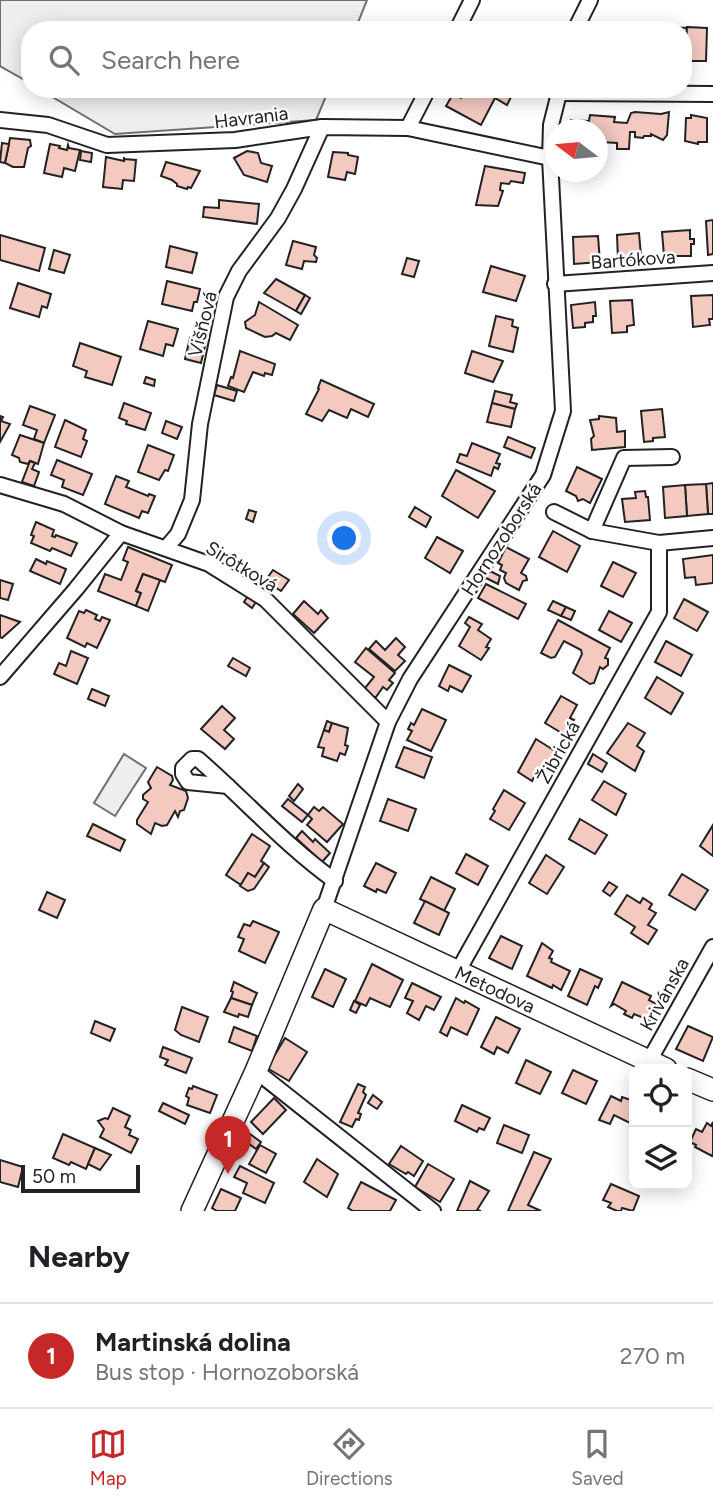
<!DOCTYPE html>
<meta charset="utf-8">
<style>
body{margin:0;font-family:Figtree,sans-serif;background:#f2f2f2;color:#202124}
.controls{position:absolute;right:21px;bottom:21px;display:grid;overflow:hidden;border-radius:14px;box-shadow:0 4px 18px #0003}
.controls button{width:63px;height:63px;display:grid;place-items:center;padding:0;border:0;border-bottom:2px solid #e0e0e0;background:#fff;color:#202124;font:35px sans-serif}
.compass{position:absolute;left:545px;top:119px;width:63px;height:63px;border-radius:50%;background:#fff;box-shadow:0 4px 18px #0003;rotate:286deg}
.scale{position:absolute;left:21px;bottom:18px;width:119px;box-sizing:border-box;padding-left:7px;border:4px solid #222;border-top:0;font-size:19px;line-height:24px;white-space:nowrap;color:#222;-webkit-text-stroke:5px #fff;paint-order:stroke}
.you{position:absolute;left:345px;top:539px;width:24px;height:24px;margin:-18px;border:5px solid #fff;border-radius:50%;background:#1a73e8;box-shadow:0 0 0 10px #1a73e833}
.badge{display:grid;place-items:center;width:46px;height:46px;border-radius:50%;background:#c62828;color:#fff;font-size:23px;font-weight:700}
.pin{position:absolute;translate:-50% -58px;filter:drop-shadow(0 2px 4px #0008)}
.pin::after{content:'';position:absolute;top:37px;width:24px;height:21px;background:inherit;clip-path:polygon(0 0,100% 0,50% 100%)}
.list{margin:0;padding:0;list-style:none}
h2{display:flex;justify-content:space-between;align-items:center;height:91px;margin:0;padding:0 28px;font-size:30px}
h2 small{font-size:23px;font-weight:400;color:#757577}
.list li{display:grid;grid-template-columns:46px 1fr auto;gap:21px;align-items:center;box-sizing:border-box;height:105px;padding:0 28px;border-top:2px solid #e0e0e0}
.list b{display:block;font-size:26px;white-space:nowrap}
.list p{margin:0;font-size:23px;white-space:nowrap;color:#757577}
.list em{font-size:23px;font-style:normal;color:#757577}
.icon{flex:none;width:38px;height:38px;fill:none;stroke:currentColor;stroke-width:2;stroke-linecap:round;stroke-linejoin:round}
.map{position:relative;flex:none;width:713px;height:1211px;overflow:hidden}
.search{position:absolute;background:#fff;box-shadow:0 4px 18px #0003;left:21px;right:21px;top:21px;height:77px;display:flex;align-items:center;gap:18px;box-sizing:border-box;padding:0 24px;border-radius:28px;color:#757577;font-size:26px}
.sheet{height:196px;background:#fff}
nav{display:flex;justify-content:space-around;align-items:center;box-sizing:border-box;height:98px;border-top:2px solid #e0e0e0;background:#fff;font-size:19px;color:#757577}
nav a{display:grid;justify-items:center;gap:4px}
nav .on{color:#c62828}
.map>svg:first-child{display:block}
.green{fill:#eee;stroke:#6f6f6f;stroke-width:2}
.building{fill:#f3c9c0;stroke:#222;stroke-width:2}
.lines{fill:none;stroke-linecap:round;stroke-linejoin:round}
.street-casing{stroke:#222;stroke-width:18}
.secondary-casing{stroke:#222;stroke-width:24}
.street{stroke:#fff;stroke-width:14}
.secondary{stroke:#fff;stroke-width:21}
.labels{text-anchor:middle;stroke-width:5;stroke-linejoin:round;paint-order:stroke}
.street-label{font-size:19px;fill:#222;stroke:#fff}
</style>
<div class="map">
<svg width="713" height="1211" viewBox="0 0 713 1211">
<rect width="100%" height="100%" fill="#fff"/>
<!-- green -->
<g class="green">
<path d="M0,0h367l-12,30h-325v53l-30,-17z"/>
<path d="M39,89h290l-13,31 -201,14z"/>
<path d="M124,754l22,14 -31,48 -21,-13z"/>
</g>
<!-- building -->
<g class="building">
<path d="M669,27l18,1 -2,35h-2v-33h-14z"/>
<path d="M687,27l20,1 -1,33h-21z"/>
<path d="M466,89h49l-8,16 -12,-7 -14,27 -35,-19 7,-12 8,4z"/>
<path d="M635,112l26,2 8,-2 -2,23 -4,5 -12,-6v2h-7l-1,2 -8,-1v-5h-5l-1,17h-12v-6l-16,-1 -1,10h-2v-22h-27v-10l18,1 1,-6 25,2 -1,5 13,1 4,-10z"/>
<path d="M691,115l16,3v24h-9v2l-13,-3 1,-23h5z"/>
<path d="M10,138l20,2 1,6 -3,2 -4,19h-11l-8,-4z"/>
<path d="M2,143l7,1 -4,19 -5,-1z"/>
<path d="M50,144l10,2 -1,2 8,2 1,-5 1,3 11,2 -5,21 -11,-3 -2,9 -18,-4z"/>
<path d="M81,151l11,2 -1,9 -11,-2z"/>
<path d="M247,151l11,2 3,10 11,3 -5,16 -23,-7 -10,-17z"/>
<path d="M333,152l15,1v2l10,2 -3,17 -8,-2 -2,8 -17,-3z"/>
<path d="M106,157l18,4v-4v2l12,1 -2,21 -11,-1 -1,9 -19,-2z"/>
<path d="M166,162l34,9 -9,17 -3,-1 -1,2 -10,-3v-2l-5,-4 -11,-4z"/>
<path d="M485,166l40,7 -2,10 -12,-2 -2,3 -8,-1 -1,7 3,1 -5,15 -22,-1z"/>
<path d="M219,200l40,4 -2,20 -54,-7 1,-10 15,1z"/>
<path d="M713,220v34l-5,1 -2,-34z"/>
<path d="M690,230v9h4v5h-3v12h-27l-2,-24z"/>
<path d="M639,233l2,23 -9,1v3h-14l-1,-25z"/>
<path d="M0,235l45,13 -6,23 -39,-11z"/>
<path d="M598,236l2,26 -26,2 -1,-27z"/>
<path d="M293,241l23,6 -2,8 3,3 -1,4 -12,-1 -2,8 -16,-4z"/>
<path d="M170,246l27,7 -5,20 -26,-6z"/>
<path d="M54,250l16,5 -6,18 -15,-4z"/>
<path d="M407,258l12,3 -5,16 -12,-3z"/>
<path d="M491,266l34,10 -9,25 -33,-9z"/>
<path d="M276,279l29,16 -9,16 -32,-18z"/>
<path d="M167,281l33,8 -3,13h-3l-2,9 -30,-7z"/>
<path d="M18,283l33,11 -4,14 -5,-2 -3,11 -29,-9z"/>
<path d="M305,295l5,3 -9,16 -5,-3z"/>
<path d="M713,295v24h-4l1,6 -17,2 -2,-31z"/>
<path d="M632,300l2,25 -7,1v6l-15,1 -2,-32z"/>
<path d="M259,302l39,23 -8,15 -14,-7 -4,3 -7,1 -19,-9 -1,-6 10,-7z"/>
<path d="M595,302l1,14h-3v6l-8,1v4l-12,1 -2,-23z"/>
<path d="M496,316l17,4 -1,6 6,2 -5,24 -24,-6z"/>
<path d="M148,321l30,8 -5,17 -7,-2 -3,12 -23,-7z"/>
<path d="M190,338l16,4 -5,21 -16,-4z"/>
<path d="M80,343l41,14 -9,28 -27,-8 2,-6 -14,-5z"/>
<path d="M240,351l35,13 -3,11 -7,-2 -1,3 -11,-4 -9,20 -16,-6 3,-9 2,1z"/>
<path d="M472,351l31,10 -10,21 -28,-9z"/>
<path d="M146,377l9,3 -1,6 -10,-3z"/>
<path d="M321,380l53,24 -6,13 -17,-8 -4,9 -18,-8 -7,11 -16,-7 13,-25 -1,-1z"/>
<path d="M217,385l20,6 -3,10 -20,-6z"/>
<path d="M495,391l17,4 -2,7 7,2 -2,5 -23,-6z"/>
<path d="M124,403l27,10 -6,17 -19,-6 1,-3 -8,-3z"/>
<path d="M492,403l23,6 -4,18 -24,-5z"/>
<path d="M30,406l25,9 -11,28 -10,-4 3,-9 -14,-5z"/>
<path d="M662,409l3,28 -12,1v3l-9,1 -3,-31z"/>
<path d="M0,416l3,1 -2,4 9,3 -10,18z"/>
<path d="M599,416l17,2 1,14 8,-1v16l-33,3 -1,-11 3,-3 -4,-16 9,-1z"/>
<path d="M65,420l21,10 -3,9 4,2 -6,16 -26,-10z"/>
<path d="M166,421l16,6 -5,12 -15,-6z"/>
<path d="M20,435l24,8 -6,21 -8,-3 -2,3 -8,-2 -1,-4 -7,-3z"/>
<path d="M508,437l27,11 -4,10 -27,-11z"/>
<path d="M472,443l28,11 -4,9 4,1 -2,5 -4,-2 -3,9 -34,-14 3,-8 7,2z"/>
<path d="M148,445l26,10 -6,16 -3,-1 -6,10 -21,-8z"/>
<path d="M57,460l35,14 -9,21 -21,-8 2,-7 -13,-5z"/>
<path d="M30,461l5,2 -3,6 7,3 -5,14 -12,-4z"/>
<path d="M577,467l25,12 -12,24 -7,-4 -5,2 -2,-5 -10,-5z"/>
<path d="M456,470l39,21 -17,27 -36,-22z"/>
<path d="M116,476l13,5 -3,6 22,9 1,-2 6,2 -7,17 -6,-2 -3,7 -34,-14z"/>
<path d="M713,483v31h-5l-2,-30z"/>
<path d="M706,484l2,30 -21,2 -2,-31z"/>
<path d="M685,485l2,31 -22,2 -2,-31z"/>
<path d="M645,491l1,6h2l2,23 -25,2 -3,-23 14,-1 -1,-6z"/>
<path d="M415,507l16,10 -5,10 -17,-10z"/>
<path d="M249,510l7,2 -3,10 -7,-3z"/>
<path d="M36,522l18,8 -2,6 3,1 1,-2 21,8 -6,13 -19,-8 -2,3 -19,-8 3,-7 -3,-1z"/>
<path d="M553,531l27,15 -13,26 -28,-15z"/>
<path d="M437,537l26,14 -13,22 -25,-15z"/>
<path d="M128,547l44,18 -7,17 -22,-8 -7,17 5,2 -5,13 -38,-15 7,-17 16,6 7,-18 -5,-2z"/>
<path d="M506,547l23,12 -8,14 5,3 1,4 -4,1 -4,9 -13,-7 -2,-5 2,-5 -6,-3 2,-5 -4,-2z"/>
<path d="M713,555v28l-17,2 -1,-8 -10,1 -2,-19z"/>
<path d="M36,559l10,5 1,-3 19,8 -6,15 -30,-13z"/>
<path d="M613,562l23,11 -13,24 -22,-11z"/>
<path d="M273,570l16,10 -8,11 -16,-10z"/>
<path d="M488,570l12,6 -2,8 -14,-7z"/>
<path d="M143,574l17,6 -12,31 -12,-5 5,-13 -5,-2z"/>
<path d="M0,580l13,4 -5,16 -8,-2z"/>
<path d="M486,584l40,20 -8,15 -40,-21z"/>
<path d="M248,596l8,6 -4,6 -8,-6z"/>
<path d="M684,599l24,13 -11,19 -23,-13z"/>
<path d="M304,601l14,13 3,-4 7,8 -14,15 -21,-19z"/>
<path d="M553,601l13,6 -5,9 -13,-6z"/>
<path d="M566,607l9,4 -4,9 -10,-4z"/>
<path d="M86,610l11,5 -2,4 5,2 2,-4 8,3 -13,28 -10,-5 -2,4 -18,-9 12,-27 5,2z"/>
<path d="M609,611l23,12 -11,19 -22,-12z"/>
<path d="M0,615l20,7 -18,16 -2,-1z"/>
<path d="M469,617l13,7 -4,6 13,9 -5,8 3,1 -8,12 -22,-14 11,-19 -5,-4z"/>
<path d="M558,620l52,28 -5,10 3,1v6l-5,4 -3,-2 -6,16 -4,1 -17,-11 9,-19 -1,-4 -17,-9 -9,16 -4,1 -10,-5z"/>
<path d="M396,638l9,9 -7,8 7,6 -10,10 -26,-22 7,-8 9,9z"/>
<path d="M666,641l26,14 -11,21 -26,-14z"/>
<path d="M366,648l29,25 -6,7 4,3 -6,7 -4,-3 -7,10h-4l-7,-9 9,-11 -19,-15z"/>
<path d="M71,651l17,7 -11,26 -23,-10 5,-11 7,3z"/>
<path d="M233,658l17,10 -4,8 -18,-10z"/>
<path d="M449,665l22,11 -9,16 -12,-6 -2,5 -9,-5z"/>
<path d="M657,677l26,16 -12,21 -26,-16z"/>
<path d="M92,689l17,7 -4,10 -17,-7z"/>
<path d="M561,696l16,9 -7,13 4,2 -9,15 -20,-12z"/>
<path d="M222,706l13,12 -11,12 10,9 -9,10 -24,-20z"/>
<path d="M422,709l24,11 -15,31 -24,-11 5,-9 -4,-2 3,-6 3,2z"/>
<path d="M327,721l5,2 -3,9 -5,-2z"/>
<path d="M332,723l16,5 -3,17 3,1 -3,9 -5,-2 -3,8 -15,-5 2,-8 -6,-1 6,-17 5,2z"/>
<path d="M628,723l17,10 -8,13 7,5 -9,20 -28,-18z"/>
<path d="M536,739l19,12 -12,22 -5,-3 -6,11 -14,-9z"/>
<path d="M404,747l28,10 -8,21 -28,-11z"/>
<path d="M593,754l14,9 -5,9 -14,-8z"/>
<path d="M157,767l15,9 1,4 -3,5 16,6 2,7 -4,12 -4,1 -2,6 -3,-6 -8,14 -5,1 -7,-3 -4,11 -14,-10v-4l11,-18 -5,-3v-4l8,-7 -3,-6z"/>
<path d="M604,781l22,13 -10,21 -24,-15z"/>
<path d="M298,784l5,5 -9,12 -5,-5z"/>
<path d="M504,790l21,13 -16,27 -19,-11 5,-8 -2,-2z"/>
<path d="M288,799l20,16 -6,7 -20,-16z"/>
<path d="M388,799l28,10 -8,22 -28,-10z"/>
<path d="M314,807l5,4 4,-4 20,17 -16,18 -20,-17 5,-6 -4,-4z"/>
<path d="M580,819l27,16 -12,19 -26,-15z"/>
<path d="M93,824l32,16 -5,11 -33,-15z"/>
<path d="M713,825v31l-13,-10z"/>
<path d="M302,831l11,11 2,-3 15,14 -8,9 -26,-24z"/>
<path d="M252,834l18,12 -9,15 3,2 -9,14 -7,-4 -7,12 -15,-10z"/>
<path d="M466,854l22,12 -10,19 -22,-12z"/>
<path d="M546,855l18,12 -17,27 -18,-11z"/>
<path d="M264,863l5,4 -15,22 -6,2 -8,-5 8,-13 7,4z"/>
<path d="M376,863l20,10 -10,20 -9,-4 -1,3 -12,-6z"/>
<path d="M682,874l26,16 -13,20 -26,-15z"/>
<path d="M431,877l24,12 -11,22 -24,-12z"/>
<path d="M609,882l8,5 -7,9 -7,-5z"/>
<path d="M47,892l18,8 -8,18 -18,-8z"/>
<path d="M627,895l13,8 3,-5 9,6 -3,5 7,4 -8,12 9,5 -9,14 -17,-11 4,-6 -20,-13z"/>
<path d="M425,901l24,12 -10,22 -25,-12z"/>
<path d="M253,921l26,11 -14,31 -26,-12 5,-12 -6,-2 6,-13 6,2z"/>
<path d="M501,936l21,10 -10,23 -23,-11z"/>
<path d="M542,943l11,8 -4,7 3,1 -1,3 19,9 -9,19 -8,-5 -1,3 -25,-12z"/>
<path d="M372,964l31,16 -13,27 -20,-9 -4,8 -11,-5z"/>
<path d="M325,969l21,10 -13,28 -21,-10z"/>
<path d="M580,969l22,10 -4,9 -3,-2 -8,19 -19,-9z"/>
<path d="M234,982l23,11 -5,12 -21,-7 2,-6 -2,-1z"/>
<path d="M622,982l29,14 -2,4 9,5 -7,16 -17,-7 -2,4 -8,-4 2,-3 -12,-7 -3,2z"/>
<path d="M412,983l29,14 -7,13 -8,-4 -7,14 -12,-7 6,-12 -8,-3z"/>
<path d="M231,998l21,7 -4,12 -9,-3 -1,3 -14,-5z"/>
<path d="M456,998l8,5 1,-2 14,8 -12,26 -16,-8 -4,9 -7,-4z"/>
<path d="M354,1001l6,4 -4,8 -6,-3z"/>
<path d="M182,1007l26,10 -9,25 -18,-7 -6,-5z"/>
<path d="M496,1017l24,12 -12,24 -11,-6 -3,7 -13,-7z"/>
<path d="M95,1021l20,8 -5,12 -19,-8z"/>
<path d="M688,1026l25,11 -10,24 -27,-12z"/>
<path d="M234,1027l23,9 -5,15 -23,-9z"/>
<path d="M285,1038l22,14 -18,29 -22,-13z"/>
<path d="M163,1047l29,11 -6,15 -21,-8 3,-5 -8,-3z"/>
<path d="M526,1060l25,12 -11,22 -24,-11z"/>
<path d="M573,1070l24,11 -11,23 -24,-11z"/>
<path d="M358,1084l7,3 -2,5 3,3 -8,18 3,1 -2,6 -3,-1 -4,8 -12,-5z"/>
<path d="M193,1086l24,9 -7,18 -23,-8 2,-7 -3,-2 3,-8 3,1z"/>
<path d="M373,1095l9,7 -5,7 -9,-6z"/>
<path d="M611,1096l10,5 1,-4 12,4v24l-20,-10 -4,9 -11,-4z"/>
<path d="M274,1098l12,12 -23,24 -12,-12z"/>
<path d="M163,1103l26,12 -4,9 -26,-13z"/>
<path d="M462,1105l28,13 -6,12 -5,-2 -2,4 -22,-11z"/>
<path d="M113,1108l17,8 -5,11 6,3 -2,5 9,4 -7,14 -31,-16 4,-8 -6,-8 7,-3 3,1z"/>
<path d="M713,1122v31l-1,3 -17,-9 1,-2 -6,-3 6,-13 6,3 5,-9 4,3z"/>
<path d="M504,1125l25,10 -7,18 -25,-10z"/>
<path d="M63,1134l32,14 -9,21 -15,-7 -2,3 -16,-7z"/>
<path d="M250,1134l11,8 -5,7 -11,-8z"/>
<path d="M260,1145l16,9 -10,19 -17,-9z"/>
<path d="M401,1146l22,15 -9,15 -6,-4 -2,2 -17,-10z"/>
<path d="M95,1148l16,7 -11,15 -12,-6z"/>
<path d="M534,1152l17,7 -23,46 13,6h-33z"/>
<path d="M317,1159l21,15 -11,23 -23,-15z"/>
<path d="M0,1160l23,7 -5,20 -18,-5z"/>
<path d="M428,1164l26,15 -14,23 -25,-15z"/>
<path d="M240,1166l34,17 -9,20 -22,-10 4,-10 -13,-6z"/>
<path d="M470,1181l19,10 -12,19 4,1h-24z"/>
<path d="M361,1182l35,18 -6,11h-37l-5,-3z"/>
<path d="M611,1184l28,12 -6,15 -11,-3 -1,3h-4l-9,-4 3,-4 -8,-3z"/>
<path d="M221,1189l20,9 -6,13h-18l-5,-3z"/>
</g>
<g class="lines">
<defs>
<g id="street">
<path d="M457,30l15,-30"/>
<path d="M575,30l15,-30"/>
<path d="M559,93l154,1"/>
<path d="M0,120l48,5 59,20 128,-5 87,-13 86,1 142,30"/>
<path d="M408,128l20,-39"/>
<path d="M555,284l158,-11"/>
<path d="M672,457l-48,1 -32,73 67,12 54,-5"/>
<path d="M0,485l64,19 57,29 88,31 56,35 123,123"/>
<path d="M554,512l38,19"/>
<path d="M166,548l12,-14 14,-34 8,-76 26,-127 13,-26 39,-53 16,-29 28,-62"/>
<path d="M0,677l76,-88 45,-56"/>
<path d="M228,786l-40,-4 -5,-8v-6l9,-9h6c46,40 88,87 137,122"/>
<path d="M324,909l64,-187 22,-43 133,-204 20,-64 -13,-253 1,-33 9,-36"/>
<path d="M458,971l201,-359v-69"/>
<path d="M649,1061l64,-114"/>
<path d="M256,1071l177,140"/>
</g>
<g id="secondary">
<path d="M687,1079l26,11"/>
<path d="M192,1211l64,-140 68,-162 342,160"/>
</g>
</defs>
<!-- street casing -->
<use href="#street" class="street-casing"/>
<!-- secondary casing -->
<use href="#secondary" class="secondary-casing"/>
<!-- street -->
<use href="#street" class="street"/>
<!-- secondary -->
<use href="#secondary" class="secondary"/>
</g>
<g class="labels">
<!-- street labels -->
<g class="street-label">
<text transform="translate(251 117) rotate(-7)" y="7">Havrania</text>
<text transform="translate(633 259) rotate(-4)" y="7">Bartókova</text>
<text transform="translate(202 324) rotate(-76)" y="7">Višňová</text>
<text transform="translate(501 539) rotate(-57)" y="7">Hornozoborská</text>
<text transform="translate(242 566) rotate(31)" y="7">Sirôtková</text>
<text transform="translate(558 752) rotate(-61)" y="7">Žibrická</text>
<text transform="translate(495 989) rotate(25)" y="7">Metodova</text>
<text transform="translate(664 994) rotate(-61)" y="7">Krivánska</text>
</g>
</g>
</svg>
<div class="controls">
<button><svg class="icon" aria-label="locate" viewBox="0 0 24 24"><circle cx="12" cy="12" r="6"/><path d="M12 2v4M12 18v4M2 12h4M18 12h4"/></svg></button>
<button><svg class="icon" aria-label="layers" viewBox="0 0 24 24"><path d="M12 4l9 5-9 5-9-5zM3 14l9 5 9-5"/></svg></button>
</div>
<svg class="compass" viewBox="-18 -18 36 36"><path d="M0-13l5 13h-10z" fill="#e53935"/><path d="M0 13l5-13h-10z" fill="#757577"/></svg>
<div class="scale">50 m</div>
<div class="you"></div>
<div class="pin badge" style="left:228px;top:1174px">1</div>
<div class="search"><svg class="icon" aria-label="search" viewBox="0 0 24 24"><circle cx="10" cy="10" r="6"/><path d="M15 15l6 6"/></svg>Search here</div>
</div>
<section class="sheet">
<h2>Nearby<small></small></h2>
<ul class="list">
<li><span class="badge">1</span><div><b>Martinská dolina</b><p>Bus stop · Hornozoborská</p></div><em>270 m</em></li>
</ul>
</section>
<nav>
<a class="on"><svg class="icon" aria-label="map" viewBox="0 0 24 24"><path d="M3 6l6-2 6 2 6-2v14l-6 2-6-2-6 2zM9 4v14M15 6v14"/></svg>Map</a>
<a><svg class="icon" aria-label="directions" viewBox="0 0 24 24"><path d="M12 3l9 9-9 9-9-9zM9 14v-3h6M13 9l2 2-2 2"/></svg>Directions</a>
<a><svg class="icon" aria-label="saved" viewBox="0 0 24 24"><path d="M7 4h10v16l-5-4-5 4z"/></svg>Saved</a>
</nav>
